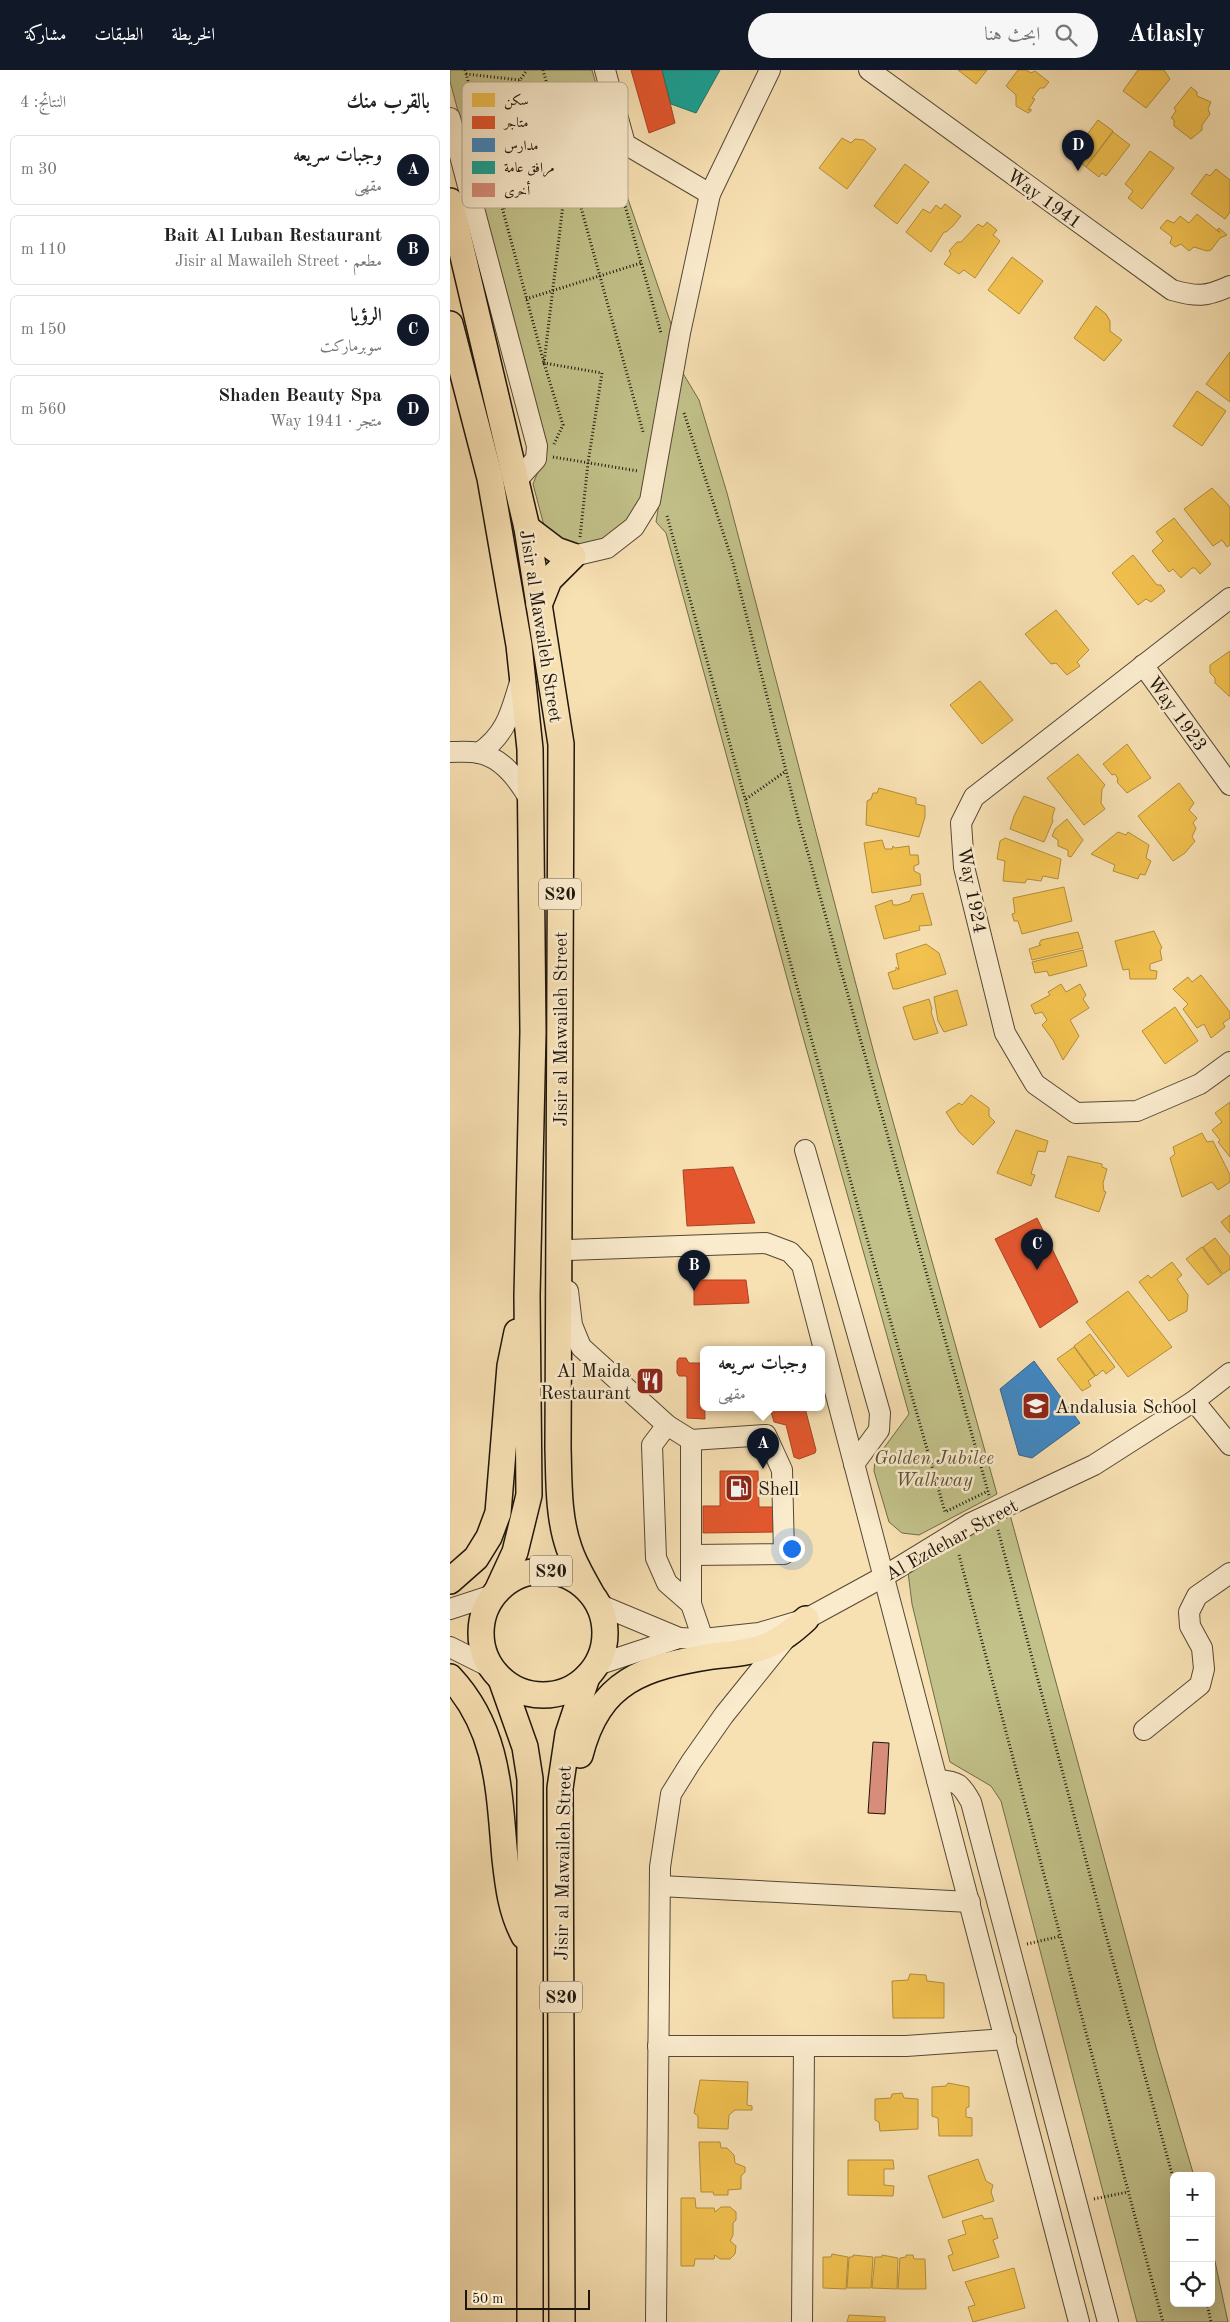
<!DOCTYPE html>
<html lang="ar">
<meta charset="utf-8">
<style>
body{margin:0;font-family:"Old Standard TT",Amiri,serif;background:#f6f6f6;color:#222;direction:rtl}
.controls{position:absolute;right:15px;bottom:15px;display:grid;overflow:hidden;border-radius:8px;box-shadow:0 5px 20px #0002}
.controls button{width:45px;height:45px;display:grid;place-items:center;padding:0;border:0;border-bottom:1px solid #e0e0e0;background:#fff;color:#222;font:25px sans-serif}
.scale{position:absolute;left:15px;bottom:12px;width:125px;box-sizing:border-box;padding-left:5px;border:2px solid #1f150b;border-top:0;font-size:14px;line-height:18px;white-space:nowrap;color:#1f150b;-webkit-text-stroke:4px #faebcd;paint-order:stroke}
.you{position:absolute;left:341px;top:1478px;width:18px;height:18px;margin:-12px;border:4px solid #fff;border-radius:50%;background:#1a73e8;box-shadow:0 0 0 8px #1a73e833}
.badge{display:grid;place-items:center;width:32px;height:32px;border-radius:50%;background:#111827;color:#fff;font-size:16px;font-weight:700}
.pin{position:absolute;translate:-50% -41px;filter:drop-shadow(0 1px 2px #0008)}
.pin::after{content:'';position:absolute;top:26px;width:18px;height:15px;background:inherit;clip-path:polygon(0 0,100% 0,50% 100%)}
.popup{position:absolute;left:250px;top:1276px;width:125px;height:65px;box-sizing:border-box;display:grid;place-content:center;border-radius:8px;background:#fff;filter:drop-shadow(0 1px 4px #0005);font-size:16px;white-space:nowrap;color:#767676}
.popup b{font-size:19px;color:#222}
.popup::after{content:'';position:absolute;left:50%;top:100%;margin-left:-10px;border:10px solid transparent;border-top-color:#fff}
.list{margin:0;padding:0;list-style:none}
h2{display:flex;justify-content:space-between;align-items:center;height:65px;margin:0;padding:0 20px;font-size:21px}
h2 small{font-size:16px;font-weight:400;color:#767676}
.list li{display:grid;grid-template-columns:32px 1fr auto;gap:15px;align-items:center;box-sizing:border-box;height:70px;margin:0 10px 10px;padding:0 10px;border:1px solid #e0e0e0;border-radius:8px}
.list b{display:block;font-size:19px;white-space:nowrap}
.list p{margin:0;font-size:16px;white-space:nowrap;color:#767676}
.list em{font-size:16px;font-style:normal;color:#767676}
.icon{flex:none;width:28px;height:28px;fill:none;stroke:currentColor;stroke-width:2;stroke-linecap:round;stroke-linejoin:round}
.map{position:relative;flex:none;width:780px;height:2252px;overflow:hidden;direction:ltr}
header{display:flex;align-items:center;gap:30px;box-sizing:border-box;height:70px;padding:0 25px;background:#111827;color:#fff}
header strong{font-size:24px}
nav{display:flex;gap:28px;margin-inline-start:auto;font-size:18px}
.search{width:350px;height:45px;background:#f6f6f6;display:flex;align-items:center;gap:12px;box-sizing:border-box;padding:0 18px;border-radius:28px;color:#767676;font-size:19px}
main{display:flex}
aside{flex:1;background:#fff}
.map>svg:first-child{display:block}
.green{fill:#c2c189;stroke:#706b4a}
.homes{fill:#f2c14e;stroke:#b38d3a}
.shops{fill:#e4572e;stroke:#a94324}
.schools{fill:#3f88c5;stroke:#35668d}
.public{fill:#17a398;stroke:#19786e}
.building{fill:#d78d7a;stroke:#1f150b}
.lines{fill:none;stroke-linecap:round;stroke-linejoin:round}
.minor-casing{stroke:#554835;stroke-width:22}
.major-casing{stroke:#1f150b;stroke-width:28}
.path{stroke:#1f150b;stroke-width:3;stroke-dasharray:1 2.5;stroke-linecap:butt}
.minor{stroke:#faebcd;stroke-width:20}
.major{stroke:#f7e0b2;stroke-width:25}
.labels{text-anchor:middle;stroke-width:5;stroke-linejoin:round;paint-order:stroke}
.shield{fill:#faebcd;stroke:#615545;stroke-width:1}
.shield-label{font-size:18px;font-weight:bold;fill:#1f150b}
.street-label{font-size:19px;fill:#1f150b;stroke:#faebcd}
.poi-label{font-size:19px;fill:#1f150b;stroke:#faebcd;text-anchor:start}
.park-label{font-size:19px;font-style:italic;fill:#585137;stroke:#faebcd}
.key{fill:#faebcd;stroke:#b8ab93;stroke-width:1}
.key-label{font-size:14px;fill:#1f150b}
</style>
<header>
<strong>Atlasly</strong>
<div class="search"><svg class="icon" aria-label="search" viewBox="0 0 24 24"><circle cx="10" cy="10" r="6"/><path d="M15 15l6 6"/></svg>ابحث هنا</div>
<nav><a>الخريطة</a><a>الطبقات</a><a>مشاركة</a></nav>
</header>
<main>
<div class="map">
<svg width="780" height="2252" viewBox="0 0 780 2252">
<rect width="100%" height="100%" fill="#f7e0b2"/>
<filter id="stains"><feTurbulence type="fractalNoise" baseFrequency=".004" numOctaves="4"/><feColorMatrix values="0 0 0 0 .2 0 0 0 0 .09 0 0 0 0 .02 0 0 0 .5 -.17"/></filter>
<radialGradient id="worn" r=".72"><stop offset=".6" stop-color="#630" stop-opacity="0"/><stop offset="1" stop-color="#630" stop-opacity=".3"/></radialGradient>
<!-- green -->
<g class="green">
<path d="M0,0h142l36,129 43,125 -30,176 -8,21 -26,21 -39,4 -21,-9 -14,-53 14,-35 -97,-368z"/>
<path d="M231,300l18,30 28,93 148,564 122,437 -78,41 -17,-2 -13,-11 -15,-51 1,-11 34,-46 -109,-388 -134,-493 -10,-11z"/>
<path d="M559,1441l148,540 37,125h-20v127h37v-60l17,79h-91l-136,-521 -10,-15 -41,-24 -38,-158 -4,-32z"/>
</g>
<!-- homes -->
<g class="homes">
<path d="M508,0h29l-11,14z"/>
<path d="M568,0h8l5,3 4,-2 14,11 -5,6h-4l-8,10 3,1 -7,11 3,-1v2l-3,2 -12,-7v-11l-10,-9z"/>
<path d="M688,0h26l6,9 -24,29 -23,-17z"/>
<path d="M741,17l6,5v4l14,6 -3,7 2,5 -8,11v5l-11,9 -17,-13v-6l-3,-2 5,-7 -2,-3z"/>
<path d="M648,50l15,11 -27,36 -9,-7 2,-4 -5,-4z"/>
<path d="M663,62l17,13 -24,31 -4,-3 -3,4 -13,-10z"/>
<path d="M392,68l9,5 4,-4 9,1 12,9 -29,40 -28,-21z"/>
<path d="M700,81l24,17 -32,41 -14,-11 5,-7 -8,-7z"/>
<path d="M455,94l24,18 -32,42 -23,-18z"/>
<path d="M766,99l14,11v32l-5,7 -34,-25 15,-20 4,2z"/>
<path d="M495,134l16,12 -8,10 -7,6h-2l-13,20 -25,-20 17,-23 7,4 6,-8 5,4z"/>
<path d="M747,144l22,18h1l-3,-2 2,-2 8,7 -7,3 -9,12 -4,1 -13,-4 -5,4 -8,-7 -6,3 -5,-4 2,-6 -12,-9 7,-8 7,3 6,-7 9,7z"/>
<path d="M537,152l10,8 -4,5 7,6 -25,37 -11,-8 -5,4 -15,-10 7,-10 -2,-3 8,-9h4l17,-18 5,3z"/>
<path d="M562,187l31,24 -24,33 -31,-24z"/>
<path d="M646,236l10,8 4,7v10l12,9 -18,21 -30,-23z"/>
<path d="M780,282v50l-24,-18z"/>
<path d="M747,321l29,20 -24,35 -29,-20z"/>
<path d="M762,418l18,19v38l-3,2 -5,-7 -9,6 -29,-37z"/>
<path d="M724,448l37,46 -11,10 -5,-6h-3l-11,10 -8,-9 -4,3 -17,-21 11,-10 -7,-9z"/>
<path d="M683,485l24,30h4l4,6 -14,11 -5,-3 -8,6 -26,-32z"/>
<path d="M606,540l33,40 -12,12 3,4 -13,9 -11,-12 -5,1 -26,-30z"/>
<path d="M780,581v45h-1l-14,-13v-5l-5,-5v-8z"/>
<path d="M530,611l33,39 -31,24 -32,-39z"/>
<path d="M677,674l24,34 -24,15 -10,-11 1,-3 -3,-5 -3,1 -9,-11z"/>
<path d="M628,684l27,31 -3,4 -1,14 4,6 -21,16 -37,-47z"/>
<path d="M729,713l15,20 -5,7 8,8 -4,5 3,5 -4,9 3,4 -10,12 -12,8 -35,-45z"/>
<path d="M429,718l37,10v6l9,2v11l-6,20 -53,-12 1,-24 4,-2 2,-6h4z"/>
<path d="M574,726l31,12 -3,10 1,3 -9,21 -34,-13 4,-13z"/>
<path d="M617,749l16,21 -12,17 -3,-1v-6l-10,-4v-6l-6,-4 3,-7z"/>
<path d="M668,762l8,3 2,-3 21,13 -3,13 5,3 -6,14 -5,-1 -2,5 -25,-8 2,-6 -24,-11z"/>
<path d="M555,768l56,21 -3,20 -15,-3 -2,5 -14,-2 -2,4 -22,-2 2,-20 -8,-2 3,-18z"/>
<path d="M432,770l3,9h7l1,-3 2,2 14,-2 1,9h8l1,9 -5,2v5l6,3 1,11 -49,8 -8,-50z"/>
<path d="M614,817l8,34 -50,13 -4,-13h-4l-2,-7 3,-1 -2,-15z"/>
<path d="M473,823l9,32 -13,1 1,4 -36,9 -9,-33 17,-6 1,5h5l12,-4 2,-6z"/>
<path d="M704,861l8,17 -2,2 2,10 -12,4v6l7,1 -1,8h-26l-1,-10 -6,1 -8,-29z"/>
<path d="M628,862l5,16 -51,12 -3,-11 12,-4 -2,-1 2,-4z"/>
<path d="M476,874l13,9 7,21 -49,15h-4l-5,-16 8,-3v-3l3,3 -3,-16z"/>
<path d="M633,880l4,16 -38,10 -2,-5 -12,2 -3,-11z"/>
<path d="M751,905l29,37v6l-7,5 2,4 -14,11 -7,-14 -7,4 -14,-19 5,-5 -15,-15 15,-12 4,5z"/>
<path d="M611,914l5,8 14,-8 6,11 -3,4 6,9 -19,12 9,16 -16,24 -10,-20 -11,-15 5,-5 -5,-8 -7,2 -4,-9 19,-10 -2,-3z"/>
<path d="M507,920l10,35 -23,7 -6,-11 -4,-24z"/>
<path d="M479,929l3,10 -1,3 7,21 -23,7 -2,-1 -10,-32z"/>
<path d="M725,937l23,34 -33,23 -23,-33z"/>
<path d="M521,1025l18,13v8l6,6 -22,23 -14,-13 -13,-20 13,-9 3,2z"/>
<path d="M780,1032v55l-12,-15 2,-2 -8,-10 10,-8 -7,-9z"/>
<path d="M566,1060l32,11 -3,11 -7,-1 -7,23 4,1 -4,11 -34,-13z"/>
<path d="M752,1063l5,9 6,-1 17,34v7l-12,8 -6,-8 -30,15 -12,-39 5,-4 -2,-7z"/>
<path d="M618,1086l34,8v3l5,2 -4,14 1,8 2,1 -7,20 -44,-15z"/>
<path d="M780,1145v18l-9,-11z"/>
<path d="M765,1168l15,19v12l-7,5 -20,-27z"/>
<path d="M752,1177l20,28 -14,10 -22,-26z"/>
<path d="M722,1192l10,13 -5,4 11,16 -1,16 -18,10 -30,-39 9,-7 3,3z"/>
<path d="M678,1221l44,56 -44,30 -42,-55z"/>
<path d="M640,1264l25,33 -9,7 -3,-4 -7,6 -22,-30z"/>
<path d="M624,1277l21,29 -7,5 3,5 -9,5 -25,-32z"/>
<path d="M460,1904l16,1 1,6 17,2v35h-51l-1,-37 16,-1z"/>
<path d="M250,2010l48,2 -1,23 5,1v4h-17l-6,5 -1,14 -30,-1v-12l-4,-3z"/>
<path d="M498,2013l21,4v20l-3,1v9l6,1v18h-33l-1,-18 -6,-2v-29l14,-1z"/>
<path d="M452,2023l2,5 14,1v30l-38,2 -1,-9 -4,-2v-21l16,-1 1,-4z"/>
<path d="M249,2072h21l1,6h6l7,7 1,8 10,4v5l-4,4v13l-13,1v5h-14l-1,-3h-12z"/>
<path d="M528,2089l8,22 7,4 -2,7 3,9 -51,17 -15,-42z"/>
<path d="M398,2090h45l1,9h-10v16l10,1 -1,10 -45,-1z"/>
<path d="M231,2128h14l1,10h18l1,4 6,-5h9l6,5v8l-3,3v12l-3,6 6,5 -1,8 -5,5h-10l-5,-4 -1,4h-19l-1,7h-13z"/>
<path d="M532,2145l2,4 8,-1 6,20 -5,2 6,17 -46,14 -5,-15 5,-2 -5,-14 18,-6 -4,-13z"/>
<path d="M382,2184l16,3 -2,32 -23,-1v-31h8z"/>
<path d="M403,2185l20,2 -2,31h-24l2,-31h4z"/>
<path d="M432,2185l16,3 -1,31 -25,-1 3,-31h7z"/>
<path d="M456,2185h7l1,4h11l1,30h-28l2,-31 6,-1z"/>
<path d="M564,2198l11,40 -52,14 -5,-15 7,-2 -10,-23z"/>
<path d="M399,2245l36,2v5h-38z"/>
</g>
<!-- shops -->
<g class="shops">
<path d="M181,0h31l13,53 -26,10z"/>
<path d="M283,1097l22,56 -68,3 -4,-56z"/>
<path d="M587,1148l41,84 -38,26 -45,-89z"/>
<path d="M244,1210h52l3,23 -55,2z"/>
<path d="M229,1288h7l3,5h15l1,56 -18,-1v-40l-1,-2h-7l-2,-3v-12z"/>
<path d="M320,1338h35l11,42 -1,3 -16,6 -5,-2 -8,-32 -12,-3z"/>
<path d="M270,1401h38l1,36h15v25l-71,1v-27h17z"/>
</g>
<!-- schools -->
<path class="schools" d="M584,1291l46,62 -48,35 -13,-3 -19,-66z"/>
<!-- public -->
<path class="public" d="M212,0h58l-24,43 -25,-9z"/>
<!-- building -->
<path class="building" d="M423,1672l16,1 -4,71 -17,-1z"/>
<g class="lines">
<defs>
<g id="minor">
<path d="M155,0l20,74 85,50"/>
<path d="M419,0l303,220c25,7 34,7 58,-4"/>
<path d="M0,48l87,328 -1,13 -19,21"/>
<path d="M123,486l34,-8 27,-21 16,-26 30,-168 30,-139 60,-124"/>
<path d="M780,528l-256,199 -13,26 3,44 41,166 30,51 41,29 61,-2 63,-27 30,-22"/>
<path d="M693,595l87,120"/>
<path d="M0,682c9,0 19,-1 28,1 24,4 42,29 53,49"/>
<path d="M29,683c29,-20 32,-43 42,-74"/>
<path d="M355,1080l75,263 -1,17 -25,34"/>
<path d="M118,1180l198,-7 24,9 12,13 277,1057"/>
<path d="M118,1221l4,34 9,22 86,78 24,15v164l12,35"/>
<path d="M744,1331l36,44"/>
<path d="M217,1355l-15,20 4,113 11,25 24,21"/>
<path d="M241,1370l75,-5 16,35 2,84 -92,1"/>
<path d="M150,1535l79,33"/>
<path d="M0,1539l43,-14"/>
<path d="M0,1577l42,21"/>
<path d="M147,1595l82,-27 24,1 56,-6 47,-14 77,-42 88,-54 123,-58 100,-64 36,-28"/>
<path d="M694,1660l56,-45 4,-16 -2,-21 -12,-22 -1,-14 8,-16 33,-23"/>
<path d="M487,1710c21,1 24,4 34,22l137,520"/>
<path d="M210,1816l310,16"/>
<path d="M208,1976h248l100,-7"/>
<path d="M206,2252l4,-455 11,-73 20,-32 33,-47 62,-77"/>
<path d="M352,2252l2,-276"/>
</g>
<g id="major">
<path d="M0,131l77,327 34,216 -3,704c1,33 0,69 11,100 5,16 14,30 22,45"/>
<path d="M0,254l40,154 29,167 11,104 3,283 -6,264 2,199 -14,57 -18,39"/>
<path d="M77,458l29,22 17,6 -24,24 -10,25"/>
<circle cx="93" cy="1563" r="62"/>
<path d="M0,1511l26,-23 13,-21 9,-24 12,-147 7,-34"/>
<path d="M0,1607c49,52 49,115 55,182 3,27 6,53 19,77"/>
<path d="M51,1609l24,68 5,32v543"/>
<path d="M130,1685c19,-75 64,-88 133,-99 17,-2 37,-3 53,-10 16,-6 28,-16 40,-27"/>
<path d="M112,2252l-2,-534 8,-54 19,-57"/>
</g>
</defs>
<!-- minor casing -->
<use href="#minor" class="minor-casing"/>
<!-- major casing -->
<use href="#major" class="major-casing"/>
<!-- path -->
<g class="path">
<path d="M15,0l79,293 19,62 -9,19"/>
<path d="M93,0l100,362"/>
<path d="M16,4l54,6 7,-10"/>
<path d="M161,86l50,177"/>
<path d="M57,114l57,12"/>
<path d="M54,139l16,-129"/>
<path d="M76,229l115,-36"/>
<path d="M234,343l49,150 65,255 191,677"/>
<path d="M103,387l85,14"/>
<path d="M217,446l185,670 93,326 43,-21"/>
<path d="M130,467l8,-74 14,-90 -58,-10 20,-167 57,-6"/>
<path d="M296,729l40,-28"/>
<path d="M548,1460l109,409 67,242"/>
<path d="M509,1485l204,767"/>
<path d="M577,1874l34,-8"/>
<path d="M644,2129l34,-7"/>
<path d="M757,2233l4,19"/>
</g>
<!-- minor -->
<use href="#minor" class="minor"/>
<!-- major -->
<use href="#major" class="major"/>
</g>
<!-- icons -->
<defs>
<symbol id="restaurant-square" viewBox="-11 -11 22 22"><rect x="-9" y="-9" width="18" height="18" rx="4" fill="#8f2418" stroke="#faebcd"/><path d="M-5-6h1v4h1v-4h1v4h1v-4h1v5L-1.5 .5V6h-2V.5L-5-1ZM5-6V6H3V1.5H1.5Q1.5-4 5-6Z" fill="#fff"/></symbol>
<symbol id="school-square" viewBox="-11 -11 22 22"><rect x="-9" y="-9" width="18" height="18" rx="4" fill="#8f2418" stroke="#faebcd"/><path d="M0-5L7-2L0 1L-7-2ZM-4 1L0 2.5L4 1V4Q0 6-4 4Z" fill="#fff"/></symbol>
<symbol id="fuel-square" viewBox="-11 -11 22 22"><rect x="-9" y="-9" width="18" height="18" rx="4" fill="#8f2418" stroke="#faebcd"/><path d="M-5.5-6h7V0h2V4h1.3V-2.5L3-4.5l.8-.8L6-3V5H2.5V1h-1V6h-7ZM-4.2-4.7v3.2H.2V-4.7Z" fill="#fff"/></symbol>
</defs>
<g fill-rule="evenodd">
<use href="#restaurant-square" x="184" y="1295" width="32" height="32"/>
<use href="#school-square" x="570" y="1320" width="32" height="32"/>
<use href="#fuel-square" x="273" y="1402" width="32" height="32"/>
</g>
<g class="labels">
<!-- shield labels -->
<g class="shield">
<rect x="89" y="808.5" width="42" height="31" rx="4"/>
<rect x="80" y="1485.5" width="42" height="31" rx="4"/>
<rect x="90" y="1911.5" width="42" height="31" rx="4"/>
</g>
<g class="shield-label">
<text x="110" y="830">S20</text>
<text x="101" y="1507">S20</text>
<text x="111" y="1933">S20</text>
</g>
<!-- street labels -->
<g class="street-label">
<text transform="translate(595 128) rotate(36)" y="7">Way 1941</text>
<text transform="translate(92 556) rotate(81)" y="7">Jisir al Mawaileh Street</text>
<text transform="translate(728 643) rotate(54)" y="7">Way 1923</text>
<text transform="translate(523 820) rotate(79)" y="7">Way 1924</text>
<text transform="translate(110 959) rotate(-90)" y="7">Jisir al Mawaileh Street</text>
<text transform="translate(501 1469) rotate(-29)" y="7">Al Ezdehar Street</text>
<text transform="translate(112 1793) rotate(-89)" y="7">Jisir al Mawaileh Street</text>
</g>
<!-- poi labels -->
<g class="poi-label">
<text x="181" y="1307" text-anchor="end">Al Maida<tspan x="181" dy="22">Restaurant</tspan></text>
<text x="605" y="1343">Andalusia School</text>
<text x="308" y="1425">Shell</text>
</g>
<!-- park labels -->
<g class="park-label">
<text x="484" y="1394">Golden Jubilee<tspan x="484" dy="22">Walkway</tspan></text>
</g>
</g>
<!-- legend -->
<rect x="12" y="12" width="166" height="126" rx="8" class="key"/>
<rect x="22" y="23" width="23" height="14" fill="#f2c14e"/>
<rect x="22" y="46" width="23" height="13" fill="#e4572e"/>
<rect x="22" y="68" width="23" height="14" fill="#3f88c5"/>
<rect x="22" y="91" width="23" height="13" fill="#17a398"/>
<rect x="22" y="113" width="23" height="14" fill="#d78d7a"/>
<g class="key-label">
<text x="54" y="35">سكن</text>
<text x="54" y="57">متاجر</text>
<text x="54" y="80">مدارس</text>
<text x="54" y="102">مرافق عامة</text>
<text x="54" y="125">أخرى</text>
</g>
<rect width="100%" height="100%" filter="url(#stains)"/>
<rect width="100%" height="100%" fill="url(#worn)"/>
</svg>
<div class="controls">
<button>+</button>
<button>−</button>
<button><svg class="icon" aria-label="locate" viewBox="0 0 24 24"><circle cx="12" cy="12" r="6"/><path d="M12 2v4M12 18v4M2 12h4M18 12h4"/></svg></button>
</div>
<div class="scale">50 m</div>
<div class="you"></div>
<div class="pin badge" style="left:313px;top:1399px">A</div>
<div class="popup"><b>وجبات سريعه</b>مقهى</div>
<div class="pin badge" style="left:244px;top:1221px">B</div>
<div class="pin badge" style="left:587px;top:1200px">C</div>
<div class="pin badge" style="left:628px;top:101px">D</div>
</div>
<aside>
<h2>بالقرب منك<small>النتائج: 4</small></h2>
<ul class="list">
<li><span class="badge">A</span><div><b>وجبات سريعه</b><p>مقهى</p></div><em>30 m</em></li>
<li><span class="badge">B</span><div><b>Bait Al Luban Restaurant</b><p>مطعم · Jisir al Mawaileh Street</p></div><em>110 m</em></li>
<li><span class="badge">C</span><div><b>الرؤيا</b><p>سوبرماركت</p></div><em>150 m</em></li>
<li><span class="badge">D</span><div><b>Shaden Beauty Spa</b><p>متجر · Way 1941</p></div><em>560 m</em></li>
</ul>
</aside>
</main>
